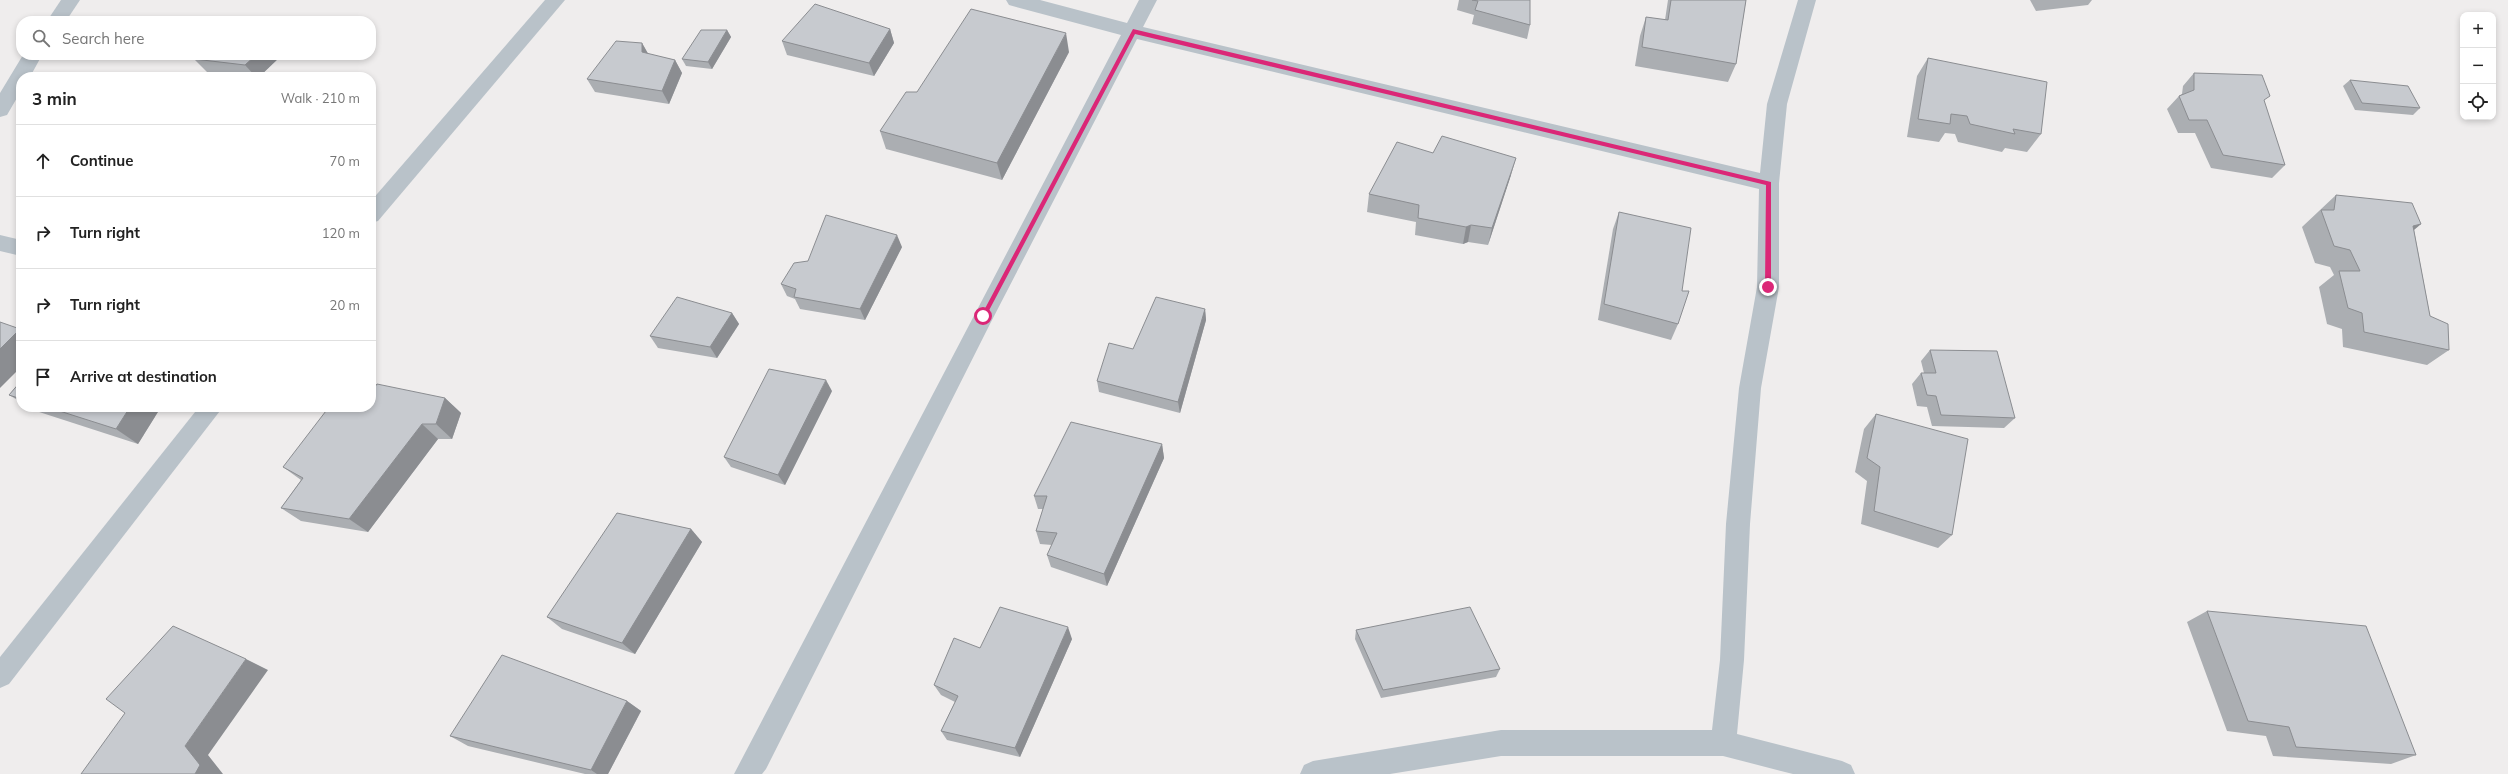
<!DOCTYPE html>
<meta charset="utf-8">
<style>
body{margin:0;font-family:Mulish,sans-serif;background:#f2f2f2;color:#222}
.controls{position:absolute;right:12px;top:12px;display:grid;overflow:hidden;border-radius:8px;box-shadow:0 2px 6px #0003}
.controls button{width:36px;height:36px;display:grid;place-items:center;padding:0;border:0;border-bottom:1px solid #e0e0e0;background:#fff;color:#222;font:20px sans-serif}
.stop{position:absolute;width:12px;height:12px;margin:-9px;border:3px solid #db2777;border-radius:50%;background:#fff}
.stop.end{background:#db2777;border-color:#fff;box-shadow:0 1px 4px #0008}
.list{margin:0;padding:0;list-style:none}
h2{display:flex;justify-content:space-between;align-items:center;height:52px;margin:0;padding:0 16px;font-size:17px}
h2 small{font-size:13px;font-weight:400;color:#767676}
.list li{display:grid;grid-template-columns:26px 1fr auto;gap:12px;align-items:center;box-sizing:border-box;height:72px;padding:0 16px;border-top:1px solid #e0e0e0}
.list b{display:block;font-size:15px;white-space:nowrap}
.list em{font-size:13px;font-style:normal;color:#767676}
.icon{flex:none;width:22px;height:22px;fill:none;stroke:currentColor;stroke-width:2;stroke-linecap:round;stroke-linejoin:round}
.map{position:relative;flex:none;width:2508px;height:774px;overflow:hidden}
.search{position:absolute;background:#fff;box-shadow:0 2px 6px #0003;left:16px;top:16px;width:360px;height:44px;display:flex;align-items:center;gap:10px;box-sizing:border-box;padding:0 14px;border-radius:16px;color:#767676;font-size:15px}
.panel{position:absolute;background:#fff;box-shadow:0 2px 6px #0003;left:16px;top:72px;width:360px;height:340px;border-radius:16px}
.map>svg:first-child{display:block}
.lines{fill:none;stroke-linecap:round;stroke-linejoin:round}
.street{fill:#b9c2c9;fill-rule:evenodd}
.wall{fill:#abaeb2}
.shaded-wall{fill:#8b8d91}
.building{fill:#c7cacf;stroke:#8b8d91}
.route{fill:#db2777}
</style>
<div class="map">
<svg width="2508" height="774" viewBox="0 0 2508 774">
<rect width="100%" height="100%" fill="#efeded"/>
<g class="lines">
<!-- street -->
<g class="street">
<path d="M61,0h19l-14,21h-19z"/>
<path d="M545,0h20l-187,221 -7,2v-22z"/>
<path d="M1006,0h34l87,23 12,-23h18l-14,27 617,146 7,-69 31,-104h18l-29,104 -8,79v104l-18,101 -11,136 -6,136 -7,74 105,27 9,4 4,9h-62l-70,-18h-222l-111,18h-90l4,-9 9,-4 188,-31h211l8,-70 6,-136 13,-136 18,-101 2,-98 -622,-150 -146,283 -225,447 -4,5h-28l387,-739 -112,-30z"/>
<path d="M23,55h19l-12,22h-9v14l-14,24 -7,2v-24z"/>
<path d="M0,235l21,5v16l-21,-5z"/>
<path d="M199,407h24l-214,277 -9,4v-31z"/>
</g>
</g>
<!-- wall -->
<g class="wall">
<path d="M1459,0h71v25l-3,14 -55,-15 2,-9 -17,-5z"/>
<path d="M1668,0h78l-10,64 -8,18 -93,-16 5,-30 6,-19 19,3z"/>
<path d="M2030,0h62l-4,5 -52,6z"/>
<path d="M890,29l4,14 -20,33 -87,-21 -5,-14z"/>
<path d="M727,30l4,7 -19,32 -26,-3 -4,-7z"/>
<path d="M642,43l6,11 27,6 7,13 -13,31 -74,-12 -8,-13z"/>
<path d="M1069,52l-67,128 -116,-31 -6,-18 37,-39z"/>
<path d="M282,55l-23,22h-14l-38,-5 -13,-13z"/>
<path d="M1928,58l113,76 -14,18 -22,-4 -3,4 -44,-10 -3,-8 -10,-1 -6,9 -32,-5 10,-61z"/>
<path d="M2194,73l70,29 21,63 -13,13 -61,-10 -16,-35h-17l-11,-24 12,-13 3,-2 1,-8z"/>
<path d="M2350,80l70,28 -7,7 -58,-5 -12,-24z"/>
<path d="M1511,175l-23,70 -20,-3 -5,2 -48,-9 1,-13 -49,-10 2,-18z"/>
<path d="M2336,195l85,29 -7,6 16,86 19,34 -22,15 -84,-18 -1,-18 -15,-5 -8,-37 15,-12 -4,-8 -15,-4 -13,-36z"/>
<path d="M1619,212l59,112 -7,16 -73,-20 15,-91z"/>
<path d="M902,247l-37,73 -65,-11 -5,-10 -8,-3 -6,-12 27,-23z"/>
<path d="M1205,309l1,11 -26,93 -81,-21 -2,-11 36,-32z"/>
<path d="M732,313l7,11 -22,34 -59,-10 -8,-12z"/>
<path d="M1930,350l85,68 -11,10 -72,-2 -5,-19 -10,-1 -5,-22 9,-11h3l-3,-12z"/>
<path d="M21,381v21l-12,-7z"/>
<path d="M832,391l-47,94 -54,-18 -7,-10z"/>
<path d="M445,398l16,15 -9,26h-14l-70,93 -67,-11 -20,-13 20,-28 -18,-13 77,-58z"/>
<path d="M29,407h132l-23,37 -105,-34z"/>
<path d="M1876,414l76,121 -14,13 -77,-24 6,-43 -12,-9 9,-43z"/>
<path d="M1162,444l2,14 -57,128 -56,-19 -4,-12 5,-10 -12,-1 -4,-13 7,-22h-5l-4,-13z"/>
<path d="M691,529l11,13 -67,112 -73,-25 -15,-12z"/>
<path d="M2207,611l209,144 -25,9 -118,-8 -7,-20 -39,-5 -40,-109z"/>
<path d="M1356,630l144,39 -4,8 -115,21 -26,-59z"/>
<path d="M1072,639l-52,118 -73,-17 -6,-9 14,-29 -14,-7 -7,-10 46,-37z"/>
<path d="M627,701l14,10 -33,63h-23l-117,-28 -18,-10z"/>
</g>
<!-- shaded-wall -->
<g class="shaded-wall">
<path d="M890,29l4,14 -20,33 -5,-13z"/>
<path d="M727,30l4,7 -19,32 -4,-7z"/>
<path d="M1066,33l3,19 -67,128 -5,-17z"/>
<path d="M642,43l8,14 -8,-5z"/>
<path d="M256,55h26l-23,22h-3l-11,-12z"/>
<path d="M675,60l7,13 -13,31 -7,-13z"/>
<path d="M1516,158l-5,17 -23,70 4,-17z"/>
<path d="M2421,224l-21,17 13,-15z"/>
<path d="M1471,225l-3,17 -5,2 3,-17z"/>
<path d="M897,235l5,12 -37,73 -5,-11z"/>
<path d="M1205,309l1,11 -26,93 -2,-11z"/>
<path d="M732,313l7,11 -22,34 -7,-11z"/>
<path d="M20,329h1v38l-21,21v-39z"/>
<path d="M826,380l6,11 -47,94 -7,-10z"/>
<path d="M445,398l16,15 -9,26 -16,-15z"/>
<path d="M130,407h31l-23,37 -22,-15z"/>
<path d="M422,424l16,15 -70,93 -19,-13z"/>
<path d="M1162,444l2,14 -57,128 -3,-12z"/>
<path d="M691,529l11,13 -67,112 -13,-11z"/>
<path d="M1068,627l4,12 -52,118 -5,-9z"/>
<path d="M246,659l22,11 -60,85 15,19h-28l-10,-28z"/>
<path d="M627,701l14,10 -33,63h-11l-6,-4z"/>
</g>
<!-- building -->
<g class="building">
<path d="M1472,0h58v25l-55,-15 3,-9z"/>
<path d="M1671,0h75l-10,64 -94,-17 4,-30 22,3z"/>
<path d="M815,4l75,25 -21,34 -87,-22z"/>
<path d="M971,9l95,24 -69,130 -117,-32 26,-39h11z"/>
<path d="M701,30h26l-19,32 -26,-3z"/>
<path d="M616,41l26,2v9l33,8 -13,31 -75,-12z"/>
<path d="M198,55h58l-11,10 -51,-6z"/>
<path d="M1928,58l119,24 -6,52 -28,-5 2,5 -45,-10 -3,-8 -16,-2 -1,10 -32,-5z"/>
<path d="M2194,73l68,2 8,21 -6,4 21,65 -62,-10 -16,-35h-18l-10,-24 15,-6z"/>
<path d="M2350,80l58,6 12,22 -58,-5z"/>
<path d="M1442,136l74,22 -24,70 -21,-3 -5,2 -48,-9 1,-13 -50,-11 28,-52 36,11z"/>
<path d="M2336,195l76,8 9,21 -8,2 17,90 18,8 1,26 -85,-18 -2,-19 -14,-5 -9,-37h21l-10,-21 -16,-4 -13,-36h13z"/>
<path d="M1619,212l72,16 -9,63h7l-11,33 -74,-20z"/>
<path d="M826,215l71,20 -37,74 -66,-12 2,-8 -15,-5 13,-21 14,-2z"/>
<path d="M677,297l55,16 -22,34 -60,-11z"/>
<path d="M1156,297l49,12 -27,93 -81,-21 12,-38 24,6z"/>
<path d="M0,322l20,7 -20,20z"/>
<path d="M1930,350l67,1 18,67 -74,-3 -5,-19 -9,-1 -6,-22h15z"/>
<path d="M769,369l57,11 -48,95 -54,-18z"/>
<path d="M21,381v18l-12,-4z"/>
<path d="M377,384l68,14 -9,26h-14l-73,95 -68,-11 22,-30 -20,-11 46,-60h21l10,2 1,-2h10v-15z"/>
<path d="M47,407h83l-14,22z"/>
<path d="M1876,414l92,25 -16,96 -78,-24 6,-44 -13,-9z"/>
<path d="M1071,422l91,22 -58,130 -57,-19 10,-22 -21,-2 11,-35h-13z"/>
<path d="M617,513l74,16 -69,114 -75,-26z"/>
<path d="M1000,607l68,20 -53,121 -74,-17 17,-35 -24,-11 20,-47 26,10z"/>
<path d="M1470,607l30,62 -117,21 -27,-60z"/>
<path d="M2207,611l159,15 50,129 -120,-8 -7,-20 -41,-6z"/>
<path d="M173,626l73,33 -61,87 15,19 -5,9h-114l44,-61 -19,-14z"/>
<path d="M502,655l125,46 -36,69 -141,-34z"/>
</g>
<!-- route -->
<path class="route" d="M1133,29l638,153v105l-3,3 -3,-3 1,-102 -631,-151 -150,284h-5z"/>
</svg>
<div class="controls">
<button>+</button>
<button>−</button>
<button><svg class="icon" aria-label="locate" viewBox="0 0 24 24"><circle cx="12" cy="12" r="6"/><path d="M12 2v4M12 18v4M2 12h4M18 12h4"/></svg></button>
</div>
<div class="stop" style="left:983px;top:316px"></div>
<div class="stop end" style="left:1768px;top:287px"></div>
<div class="search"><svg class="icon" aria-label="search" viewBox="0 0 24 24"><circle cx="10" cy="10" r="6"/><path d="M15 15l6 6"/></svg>Search here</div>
<section class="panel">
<h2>3 min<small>Walk · 210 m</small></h2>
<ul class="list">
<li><svg class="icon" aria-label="ahead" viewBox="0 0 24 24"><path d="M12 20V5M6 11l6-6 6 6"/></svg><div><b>Continue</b></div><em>70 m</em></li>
<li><svg class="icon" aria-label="right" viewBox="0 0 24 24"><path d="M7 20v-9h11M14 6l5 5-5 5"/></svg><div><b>Turn right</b></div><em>120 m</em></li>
<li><svg class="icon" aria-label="right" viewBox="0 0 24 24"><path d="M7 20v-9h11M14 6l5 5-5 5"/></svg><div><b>Turn right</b></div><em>20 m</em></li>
<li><svg class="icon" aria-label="arrive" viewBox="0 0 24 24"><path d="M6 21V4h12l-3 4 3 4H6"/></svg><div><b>Arrive at destination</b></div></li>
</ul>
</section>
</div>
